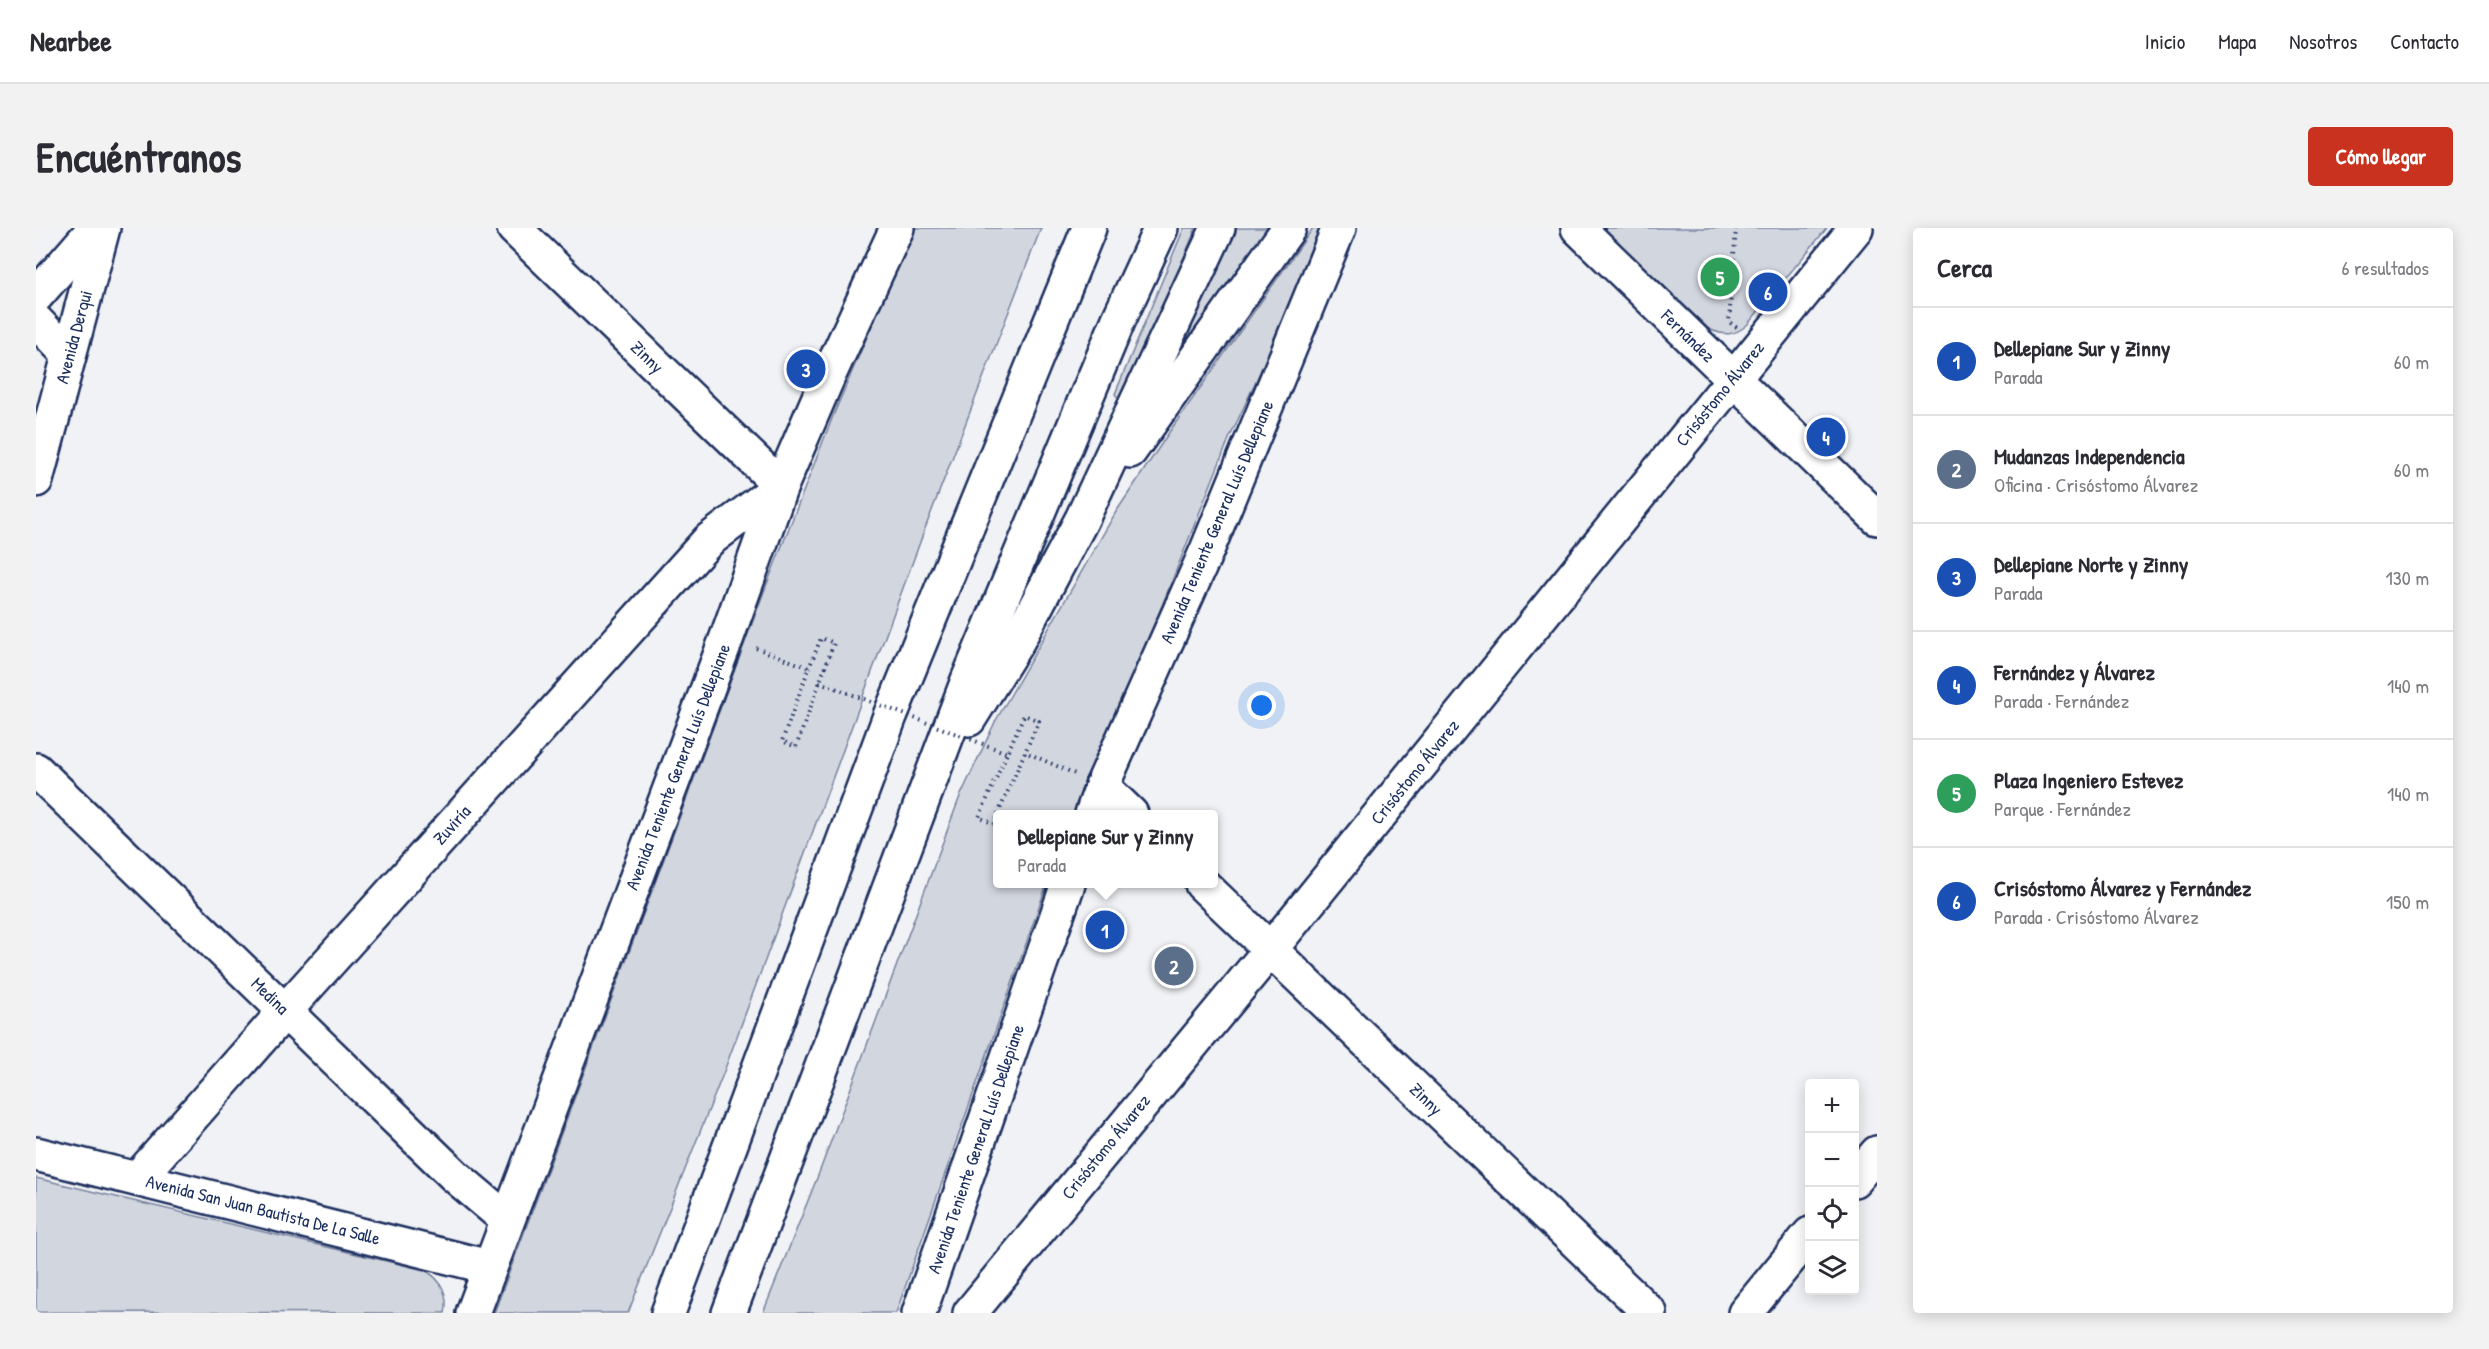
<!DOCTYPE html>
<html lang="es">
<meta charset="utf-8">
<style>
body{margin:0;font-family:"Patrick Hand",sans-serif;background:#f2f2f3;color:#2b2b33}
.controls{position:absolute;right:18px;bottom:18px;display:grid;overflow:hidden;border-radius:6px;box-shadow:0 3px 15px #0003}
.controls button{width:54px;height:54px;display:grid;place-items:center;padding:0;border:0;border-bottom:2px solid #e1e1e2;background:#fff;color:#2b2b33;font:30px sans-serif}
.you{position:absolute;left:1226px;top:478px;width:21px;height:21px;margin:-15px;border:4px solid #fff;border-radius:50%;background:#1a73e8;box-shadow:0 0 0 9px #1a73e833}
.badge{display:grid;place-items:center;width:39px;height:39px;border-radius:50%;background:#c8321e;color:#fff;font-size:20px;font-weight:700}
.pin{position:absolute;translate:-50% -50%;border:3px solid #fff;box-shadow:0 2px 6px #0006}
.popup{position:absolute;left:957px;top:582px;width:225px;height:78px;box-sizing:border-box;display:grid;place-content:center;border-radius:6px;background:#fff;filter:drop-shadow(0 2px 4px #0005);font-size:20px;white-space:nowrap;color:#7c7c81}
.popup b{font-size:22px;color:#2b2b33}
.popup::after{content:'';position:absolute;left:50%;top:100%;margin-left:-12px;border:12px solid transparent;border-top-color:#fff}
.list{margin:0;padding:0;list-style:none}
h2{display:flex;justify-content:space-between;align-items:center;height:78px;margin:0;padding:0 24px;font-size:26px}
h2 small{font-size:20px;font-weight:400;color:#7c7c81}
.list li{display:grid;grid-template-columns:39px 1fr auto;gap:18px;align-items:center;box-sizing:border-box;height:108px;padding:0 24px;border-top:2px solid #e1e1e2}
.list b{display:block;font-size:22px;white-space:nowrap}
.list p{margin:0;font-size:20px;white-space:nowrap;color:#7c7c81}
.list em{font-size:20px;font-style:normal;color:#7c7c81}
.icon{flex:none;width:33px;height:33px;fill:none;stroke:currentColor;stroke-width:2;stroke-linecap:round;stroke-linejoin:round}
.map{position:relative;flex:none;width:1841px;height:1085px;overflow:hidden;border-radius:6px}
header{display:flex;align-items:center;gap:36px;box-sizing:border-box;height:84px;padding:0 30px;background:#fff;border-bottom:2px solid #e1e1e2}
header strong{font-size:28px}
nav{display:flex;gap:33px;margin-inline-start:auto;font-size:21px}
.intro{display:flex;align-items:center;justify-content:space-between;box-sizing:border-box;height:144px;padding:0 36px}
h1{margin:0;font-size:42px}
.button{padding:15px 27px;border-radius:6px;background:#c8321e;color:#fff;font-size:21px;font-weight:700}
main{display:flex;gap:36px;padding:0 36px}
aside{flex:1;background:#fff;border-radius:6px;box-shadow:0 3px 15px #0003}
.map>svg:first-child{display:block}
.green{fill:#d2d6df;stroke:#76829e;stroke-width:1.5}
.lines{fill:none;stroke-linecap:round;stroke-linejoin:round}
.street-casing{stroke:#1b2f5e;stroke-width:38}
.secondary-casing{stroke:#1b2f5e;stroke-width:38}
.highway-casing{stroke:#1b2f5e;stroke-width:38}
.path{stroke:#1b2f5e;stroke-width:4;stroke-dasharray:1.5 4.5;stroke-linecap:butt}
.street{stroke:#fff;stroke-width:33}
.secondary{stroke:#fff;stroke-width:33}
.highway{stroke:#fff;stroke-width:33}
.path-bridge{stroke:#1b2f5e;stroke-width:4;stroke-dasharray:1.5 4.5;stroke-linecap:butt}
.labels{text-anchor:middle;stroke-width:4.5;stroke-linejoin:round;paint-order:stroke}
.street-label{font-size:18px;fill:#1b2f5e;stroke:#fff}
</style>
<header>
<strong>Nearbee</strong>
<nav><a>Inicio</a><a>Mapa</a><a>Nosotros</a><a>Contacto</a></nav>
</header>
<div class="intro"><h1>Encuéntranos</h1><a class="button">Cómo llegar</a></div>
<main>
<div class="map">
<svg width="1841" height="1085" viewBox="0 0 1841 1085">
<rect width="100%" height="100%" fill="#f1f2f5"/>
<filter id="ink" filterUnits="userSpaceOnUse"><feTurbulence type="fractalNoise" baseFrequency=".0167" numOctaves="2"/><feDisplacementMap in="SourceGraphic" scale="12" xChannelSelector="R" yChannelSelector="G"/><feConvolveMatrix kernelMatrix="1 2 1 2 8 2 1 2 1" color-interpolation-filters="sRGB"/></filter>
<g filter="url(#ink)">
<!-- green -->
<g class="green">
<path d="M878,0h127l-115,298 -203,548 -95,239h-134l271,-724 68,-173z"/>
<path d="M1148,0h12l-73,176 -8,-10z"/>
<path d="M1197,0h41l-100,139 3,-15z"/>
<path d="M1277,0h14l-98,211 -70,174 -86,201h-76v70h50l-151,429h-133l56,-140 140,-374 36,-77 121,-210 56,-84z"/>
<path d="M1567,0h224l-80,97c-13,11 -23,11 -38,4z"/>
<path d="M0,950l388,92c17,8 25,25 21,43l-409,-1z"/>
</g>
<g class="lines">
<defs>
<g id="street">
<path d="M1542,0l299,290"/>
<path d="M0,68l59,-68"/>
<path d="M0,93l33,34"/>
<path d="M0,542l419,406 52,44"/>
<path d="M1066,558l29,28"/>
<path d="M1166,656l448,429"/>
<path d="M101,951l148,-168 424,-471 72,-54 -267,-258"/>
<path d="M1818,952l23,-27"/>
<path d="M934,1085l300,-363 586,-722"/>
<path d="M1709,1085l65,-79"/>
</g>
<g id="secondary">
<path d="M0,252l67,-252"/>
<path d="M1056,586l10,-28 105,-236 132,-322"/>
<path d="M0,926l453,113"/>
<path d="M437,1085l254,-676 54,-151 46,-107 70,-151"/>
<path d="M883,1085l149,-429"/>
</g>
<g id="highway">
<path d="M1094,223l159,-223"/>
<path d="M933,491l48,-77 65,-123 136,-291"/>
<path d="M632,1085l222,-597 199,-488"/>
<path d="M693,1085l239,-633 151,-361 42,-91"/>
</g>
</defs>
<!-- street casing -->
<use href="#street" class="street-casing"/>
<!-- secondary casing -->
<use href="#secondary" class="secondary-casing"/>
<!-- highway casing -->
<use href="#highway" class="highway-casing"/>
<!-- path -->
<g class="path">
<path d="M1700,0l-7,94 9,6"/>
<path d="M720,420l53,20 -27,73 14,6 38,-104 -13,-5 -12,30"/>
<path d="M962,586l27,-62 50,22"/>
<path d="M961,590l-3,6 -15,-7 45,-102 15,6 -14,31"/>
</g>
<!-- street -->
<use href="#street" class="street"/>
<!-- secondary -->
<use href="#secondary" class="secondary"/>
<!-- highway -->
<use href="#highway" class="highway"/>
<!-- path-bridge -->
<path class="path-bridge" d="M783,454l188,71"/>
</g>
</g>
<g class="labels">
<!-- street labels -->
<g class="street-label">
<text transform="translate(1652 108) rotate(44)" y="6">Fernández</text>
<text transform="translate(38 109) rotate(-75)" y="6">Avenida Derqui</text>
<text transform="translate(611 129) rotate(44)" y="6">Zinny</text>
<text transform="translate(1684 166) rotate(-51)" y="6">Crisóstomo Álvarez</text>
<text transform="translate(1181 294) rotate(-67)" y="6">Avenida Teniente General Luís Dellepiane</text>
<text transform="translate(642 539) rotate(-69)" y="6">Avenida Teniente General Luís Dellepiane</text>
<text transform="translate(1379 544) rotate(-51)" y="6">Crisóstomo Álvarez</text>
<text transform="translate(416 597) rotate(-48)" y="6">Zuviría</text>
<text transform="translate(234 768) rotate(44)" y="6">Medina</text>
<text transform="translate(1390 871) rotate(44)" y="6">Zinny</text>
<text transform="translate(1070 919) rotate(-51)" y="6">Crisóstomo Álvarez</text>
<text transform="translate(940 921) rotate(-71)" y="6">Avenida Teniente General Luís Dellepiane</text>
<text transform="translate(227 982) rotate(14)" y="6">Avenida San Juan Bautista De La Salle</text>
</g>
</g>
</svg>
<div class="controls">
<button>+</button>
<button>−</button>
<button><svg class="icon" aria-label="locate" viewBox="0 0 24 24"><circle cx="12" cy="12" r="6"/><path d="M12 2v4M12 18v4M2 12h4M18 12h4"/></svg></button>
<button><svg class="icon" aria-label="layers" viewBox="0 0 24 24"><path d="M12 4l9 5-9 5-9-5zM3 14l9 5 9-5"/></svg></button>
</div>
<div class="you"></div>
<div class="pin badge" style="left:1069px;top:702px;background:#1a4fb4">1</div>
<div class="popup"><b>Dellepiane Sur y Zinny</b>Parada</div>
<div class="pin badge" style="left:1138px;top:738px;background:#5c6f8a">2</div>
<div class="pin badge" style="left:770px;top:141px;background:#1a4fb4">3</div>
<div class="pin badge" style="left:1790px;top:209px;background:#1a4fb4">4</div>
<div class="pin badge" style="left:1684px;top:49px;background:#2e9e5b">5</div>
<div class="pin badge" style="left:1732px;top:64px;background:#1a4fb4">6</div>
</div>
<aside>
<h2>Cerca<small>6 resultados</small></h2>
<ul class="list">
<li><span class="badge" style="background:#1a4fb4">1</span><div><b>Dellepiane Sur y Zinny</b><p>Parada</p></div><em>60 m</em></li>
<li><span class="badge" style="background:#5c6f8a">2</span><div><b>Mudanzas Independencia</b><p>Oficina · Crisóstomo Álvarez</p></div><em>60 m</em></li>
<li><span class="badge" style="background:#1a4fb4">3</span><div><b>Dellepiane Norte y Zinny</b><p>Parada</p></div><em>130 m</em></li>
<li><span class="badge" style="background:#1a4fb4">4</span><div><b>Fernández y Álvarez</b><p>Parada · Fernández</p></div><em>140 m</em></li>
<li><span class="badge" style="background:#2e9e5b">5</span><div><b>Plaza Ingeniero Estevez</b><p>Parque · Fernández</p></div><em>140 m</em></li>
<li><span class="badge" style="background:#1a4fb4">6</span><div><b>Crisóstomo Álvarez y Fernández</b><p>Parada · Crisóstomo Álvarez</p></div><em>150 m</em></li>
</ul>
</aside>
</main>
